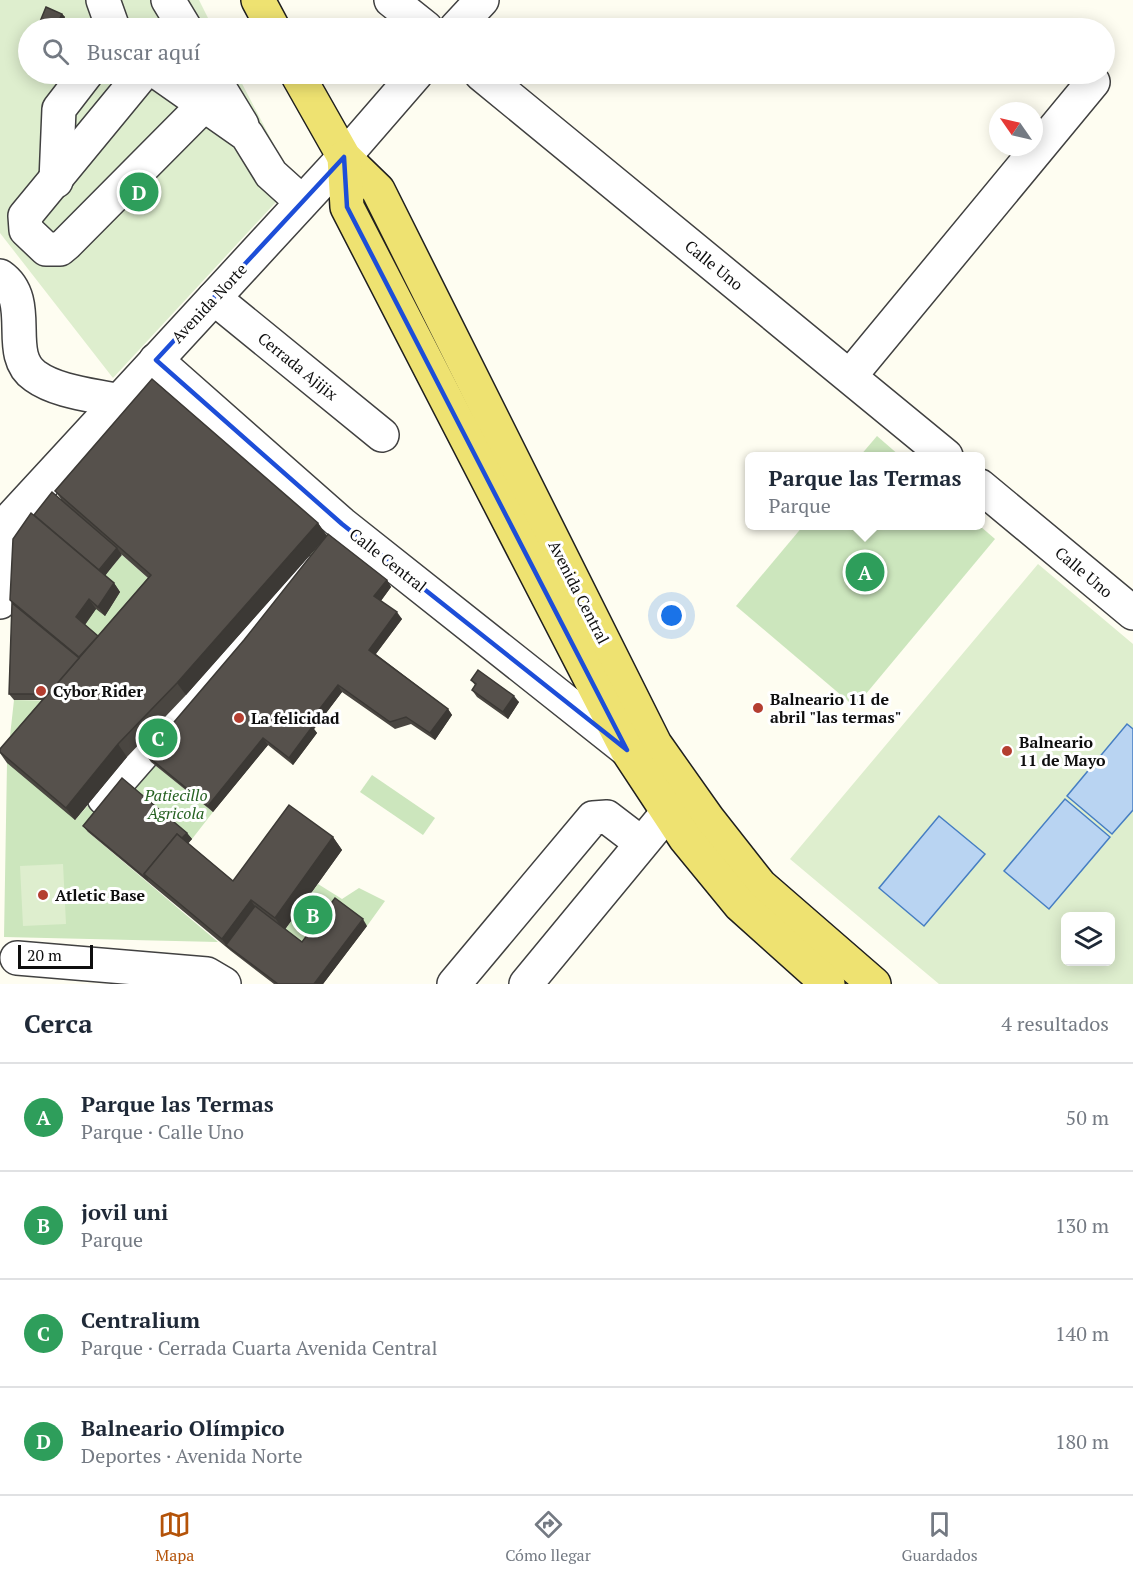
<!DOCTYPE html>
<html lang="es">
<meta charset="utf-8">
<style>
body{margin:0;font-family:"PT Serif",serif;background:#f6f6f7;color:#1f2937}
.controls{position:absolute;right:18px;bottom:18px;display:grid;overflow:hidden;border-radius:9px;box-shadow:0 3px 15px #0003}
.controls button{width:54px;height:54px;display:grid;place-items:center;padding:0;border:0;border-bottom:2px solid #e0e1e3;background:#fff;color:#1f2937;font:30px sans-serif}
.compass{position:absolute;left:989px;top:102px;width:54px;height:54px;border-radius:50%;background:#fff;box-shadow:0 3px 15px #0003;rotate:304deg}
.scale{position:absolute;left:18px;bottom:15px;width:75px;box-sizing:border-box;padding-left:6px;border:3px solid #0e0e0e;border-top:0;font-size:16px;line-height:21px;white-space:nowrap;color:#0e0e0e;-webkit-text-stroke:4px #fff;paint-order:stroke}
.you{position:absolute;left:672px;top:616px;width:21px;height:21px;margin:-15px;border:4px solid #fff;border-radius:50%;background:#1a73e8;box-shadow:0 0 0 9px #1a73e833}
.badge{display:grid;place-items:center;width:39px;height:39px;border-radius:50%;background:#b45309;color:#fff;font-size:20px;font-weight:700}
.pin{position:absolute;translate:-50% -50%;border:3px solid #fff;box-shadow:0 2px 6px #0006}
.popup{position:absolute;left:745px;top:452px;width:240px;height:78px;box-sizing:border-box;display:grid;place-content:center;border-radius:9px;background:#fff;filter:drop-shadow(0 2px 4px #0005);font-size:20px;white-space:nowrap;color:#747a83}
.popup b{font-size:22px;color:#1f2937}
.popup::after{content:'';position:absolute;left:50%;top:100%;margin-left:-12px;border:12px solid transparent;border-top-color:#fff}
.list{margin:0;padding:0;list-style:none}
h2{display:flex;justify-content:space-between;align-items:center;height:78px;margin:0;padding:0 24px;font-size:26px}
h2 small{font-size:20px;font-weight:400;color:#747a83}
.list li{display:grid;grid-template-columns:39px 1fr auto;gap:18px;align-items:center;box-sizing:border-box;height:108px;padding:0 24px;border-top:2px solid #e0e1e3}
.list b{display:block;font-size:22px;white-space:nowrap}
.list p{margin:0;font-size:20px;white-space:nowrap;color:#747a83}
.list em{font-size:20px;font-style:normal;color:#747a83}
.icon{flex:none;width:33px;height:33px;fill:none;stroke:currentColor;stroke-width:2;stroke-linecap:round;stroke-linejoin:round}
.map{position:relative;flex:none;width:1133px;height:984px;overflow:hidden}
.search{position:absolute;background:#fff;box-shadow:0 3px 15px #0003;left:18px;right:18px;top:18px;height:66px;display:flex;align-items:center;gap:15px;box-sizing:border-box;padding:0 21px;border-radius:33px;color:#747a83;font-size:22px}
.sheet{height:510px;background:#fff}
nav{display:flex;justify-content:space-around;align-items:center;box-sizing:border-box;height:84px;border-top:2px solid #e0e1e3;background:#fff;font-size:16px;color:#747a83}
nav a{display:grid;justify-items:center;gap:3px}
nav .on{color:#b45309}
.map>svg:first-child{display:block}
.green{fill:#cce6bd}
.pitch{fill:#deeece;fill-rule:evenodd}
.water{fill:#b9d4f2;stroke:#467ec3;stroke-width:1.5}
.lines{fill:none;stroke-linecap:round;stroke-linejoin:round}
.minor-casing{stroke:#414141;stroke-width:36}
.major-casing{stroke:#1f1f1f;stroke-width:36}
.minor{stroke:#fff;stroke-width:33}
.major{stroke:#eee271;stroke-width:33}
.wall{fill:#4a4641;fill-rule:evenodd}
.shaded-wall{fill:#3c3935}
.building{fill:#56514c;stroke:#3c3935;stroke-width:1.5}
.marked{fill:none;stroke:#1d4ed8;stroke-width:4.5;stroke-linejoin:round}
.poi-dot{fill:#b43e30;stroke:#fff;stroke-width:2}
.labels{text-anchor:middle;stroke-width:6;stroke-linejoin:round;paint-order:stroke}
.street-label{font-size:16px;fill:#0e0e0e;stroke:#fff}
.poi-label{font-size:16px;font-weight:bold;fill:#0e0e0e;stroke:#fff;text-anchor:start}
.park-label{font-size:16px;font-style:italic;fill:#276223;stroke:#fff}
</style>
<div class="map">
<svg width="1133" height="984" viewBox="0 0 1133 984">
<rect width="100%" height="100%" fill="#fefdf1"/>
<!-- green -->
<g class="green">
<path d="M877,436l23,20h-40z"/>
<path d="M803,526h177l15,13 -140,168 -119,-101z"/>
<path d="M327,536l6,5 -182,221 62,50 -21,27 -65,-54 -39,47 130,110 -214,-5 3,-174 7,-63 46,1 15,119z"/>
<path d="M122,555l37,33 -53,59 -23,-20 20,-49z"/>
<path d="M372,775l63,43 -12,17 -63,-43z"/>
<path d="M318,884l24,15 17,-11 26,13 -18,25 -28,-21 -32,43 -23,-17z"/>
</g>
<!-- pitch -->
<g class="pitch">
<path d="M0,0h199l14,28h-185v46h209l48,92 -9,36 -163,176 -113,-145z"/>
<path d="M1038,564l95,80v340h-194l-149,-125zM1066,916h44v46h-44z"/>
<path d="M63,864l3,60 -43,2 -3,-60z"/>
</g>
<!-- water -->
<g class="water">
<path d="M1127,724l6,5v81l-21,24 -45,-38z"/>
<path d="M1065,799l45,38 -61,72 -45,-38z"/>
<path d="M939,816l46,38 -61,72 -45,-38z"/>
</g>
<g class="lines">
<defs>
<g id="minor">
<path d="M103,0l10,28"/>
<path d="M168,0l17,28"/>
<path d="M391,0l35,28"/>
<path d="M456,28l26,-28"/>
<path d="M142,74l-117,142 1,14 20,19h14l6,-5 139,-140"/>
<path d="M160,74l87,61 24,39 31,28"/>
<path d="M211,74l31,51"/>
<path d="M481,74l465,382"/>
<path d="M56,181l3,-72 27,-35"/>
<path d="M0,276c36,25 3,78 35,100 22,16 58,19 84,25"/>
<path d="M214,298l168,137"/>
<path d="M156,360l186,164 285,226"/>
<path d="M850,376l243,-294"/>
<path d="M980,486l153,127"/>
<path d="M0,530l344,-373 72,-83"/>
<path d="M0,602l4,-76"/>
<path d="M104,798l198,-227"/>
<path d="M17,958l190,16 17,10"/>
<path d="M454,984l139,-166 14,-1 34,26"/>
<path d="M526,984l142,-172"/>
</g>
<g id="major">
<path d="M258,0l15,28"/>
<path d="M297,74l47,83 34,33 277,554 53,75 52,66 114,99"/>
<path d="M344,157l3,50 280,543 58,88 55,67 88,79"/>
</g>
</defs>
<!-- minor casing -->
<use href="#minor" class="minor-casing"/>
<!-- major casing -->
<use href="#major" class="major-casing"/>
<!-- minor -->
<use href="#minor" class="minor"/>
<!-- major -->
<use href="#major" class="major"/>
</g>
<!-- wall -->
<g class="wall">
<path d="M62,14l3,3 -6,11h-14l-3,-1 -3,-3z"/>
<path d="M55,491l263,32 9,13 -141,159 -59,62 -52,63 -68,-57 -7,-10v-4l42,-49h-28l-5,-6 3,-91 -2,-3 51,-101zM121,554l27,24 -50,58 -13,-11 11,-16 9,7 15,-24 -6,-9 -9,-7z"/>
<path d="M387,580l4,7 -10,14 21,18 -26,35 72,55 4,6 -17,25 -24,-16 -16,5 -53,-37 -28,37 3,4 -24,32 -25,-20 -55,67 -62,-50 -5,-7z"/>
<path d="M471,680l48,22 -11,17 -31,-22 -5,-7 3,-5z"/>
<path d="M83,826l104,7 5,6 -4,4 45,38 100,-44 9,13 -57,79 17,13 65,-16 -44,58h-49l-43,-33 -143,-119z"/>
</g>
<!-- shaded-wall -->
<g class="shaded-wall">
<path d="M62,14l3,3 -6,11h-4z"/>
<path d="M318,523l9,13 -141,159 -9,-12z"/>
<path d="M117,548l5,7 -19,23 -4,-7z"/>
<path d="M387,580l4,7 -12,16 -5,-7z"/>
<path d="M114,583l6,9 -15,24 -7,-9z"/>
<path d="M89,599l7,10 -13,18 -7,-10z"/>
<path d="M397,612l5,7 -28,37 -5,-6z"/>
<path d="M338,685l4,7 -28,37 3,4 -24,32 -4,-7 19,-34z"/>
<path d="M514,696l5,6 -11,17 -5,-7z"/>
<path d="M448,709l4,6 -17,25 -5,-7z"/>
<path d="M263,738l5,7 -55,67 -5,-6z"/>
<path d="M118,744l9,13 -52,63 -9,-12z"/>
<path d="M187,833l5,6 -37,44 -6,-5z"/>
<path d="M333,837l9,13 -58,81 -9,-13z"/>
<path d="M251,900l8,13 -33,32 -4,-6z"/>
<path d="M363,919l4,7 -44,58h-9z"/>
</g>
<!-- building -->
<g class="building">
<path d="M46,7l16,7 -7,14h-5l-11,-4z"/>
<path d="M152,379l166,144 -141,160 -59,61 -52,64 -66,-56v-3l151,-174 -96,-84z"/>
<path d="M52,492l65,56 -18,22 -65,-55z"/>
<path d="M31,513l83,70 -16,24 -9,-8 -13,18 22,19 -19,21 -69,-57 3,-61z"/>
<path d="M328,534l59,46 -13,16 23,16 -28,38 79,59 -18,24 -24,-16 -16,5 -52,-37 -30,39 4,3 -23,31 -26,-20 -55,68 -62,-51 98,-115z"/>
<path d="M12,603l67,55 -31,36h-39z"/>
<path d="M478,670l36,26 -11,16 -31,-22 4,-6 -5,-4z"/>
<path d="M122,778l65,55 -5,5 -5,-4 -33,40 4,6 -65,-54z"/>
<path d="M289,805l44,32 -58,81 -24,-18 -29,39 -78,-65 33,-40 56,47z"/>
<path d="M335,898l28,21 -49,65h-36l-52,-39 29,-39 47,36z"/>
</g>
<!-- marked area -->
<path class="marked" d="M344,157l3,50 280,543 -285,-226 -186,-164z"/>
<!-- markers -->
<g class="poi-dot">
<circle cx="41" cy="691" r="6"/>
<circle cx="758" cy="708" r="6"/>
<circle cx="239" cy="718" r="6"/>
<circle cx="1007" cy="751" r="6"/>
<circle cx="43" cy="895" r="6"/>
</g>
<g class="labels">
<!-- street labels -->
<g class="street-label">
<text transform="translate(714 265) rotate(39)" y="6">Calle Uno</text>
<text transform="translate(209 303) rotate(-47)" y="6">Avenida Norte</text>
<text transform="translate(298 366) rotate(39)" y="6">Cerrada Ajijix</text>
<text transform="translate(388 560) rotate(38)" y="6">Calle Central</text>
<text transform="translate(1084 572) rotate(40)" y="6">Calle Uno</text>
<text transform="translate(579 592) rotate(63)" y="6">Avenida Central</text>
</g>
<!-- poi labels -->
<g class="poi-label">
<text x="53" y="697">Cybor Rider</text>
<text x="770" y="705">Balneario 11 de<tspan x="770" dy="18">abril "las termas"</tspan></text>
<text x="251" y="724">La felicidad</text>
<text x="1019" y="748">Balneario<tspan x="1019" dy="18">11 de Mayo</tspan></text>
<text x="55" y="901">Atletic Base</text>
</g>
<!-- park labels -->
<g class="park-label">
<text x="176" y="801">Patiecillo<tspan x="176" dy="18">Agricola</tspan></text>
</g>
</g>
</svg>
<div class="controls">
<button><svg class="icon" aria-label="layers" viewBox="0 0 24 24"><path d="M12 4l9 5-9 5-9-5zM3 14l9 5 9-5"/></svg></button>
</div>
<svg class="compass" viewBox="-18 -18 36 36"><path d="M0-13l5 13h-10z" fill="#e53935"/><path d="M0 13l5-13h-10z" fill="#747a83"/></svg>
<div class="scale">20 m</div>
<div class="you"></div>
<div class="pin badge" style="left:865px;top:572px;background:#2e9e5b">A</div>
<div class="popup"><b>Parque las Termas</b>Parque</div>
<div class="pin badge" style="left:313px;top:915px;background:#2e9e5b">B</div>
<div class="pin badge" style="left:158px;top:738px;background:#2e9e5b">C</div>
<div class="pin badge" style="left:139px;top:192px;background:#2e9e5b">D</div>
<div class="search"><svg class="icon" aria-label="search" viewBox="0 0 24 24"><circle cx="10" cy="10" r="6"/><path d="M15 15l6 6"/></svg>Buscar aquí</div>
</div>
<section class="sheet">
<h2>Cerca<small>4 resultados</small></h2>
<ul class="list">
<li><span class="badge" style="background:#2e9e5b">A</span><div><b>Parque las Termas</b><p>Parque · Calle Uno</p></div><em>50 m</em></li>
<li><span class="badge" style="background:#2e9e5b">B</span><div><b>jovil uni</b><p>Parque</p></div><em>130 m</em></li>
<li><span class="badge" style="background:#2e9e5b">C</span><div><b>Centralium</b><p>Parque · Cerrada Cuarta Avenida Central</p></div><em>140 m</em></li>
<li><span class="badge" style="background:#2e9e5b">D</span><div><b>Balneario Olímpico</b><p>Deportes · Avenida Norte</p></div><em>180 m</em></li>
</ul>
</section>
<nav>
<a class="on"><svg class="icon" aria-label="map" viewBox="0 0 24 24"><path d="M3 6l6-2 6 2 6-2v14l-6 2-6-2-6 2zM9 4v14M15 6v14"/></svg>Mapa</a>
<a><svg class="icon" aria-label="directions" viewBox="0 0 24 24"><path d="M12 3l9 9-9 9-9-9zM9 14v-3h6M13 9l2 2-2 2"/></svg>Cómo llegar</a>
<a><svg class="icon" aria-label="saved" viewBox="0 0 24 24"><path d="M7 4h10v16l-5-4-5 4z"/></svg>Guardados</a>
</nav>
